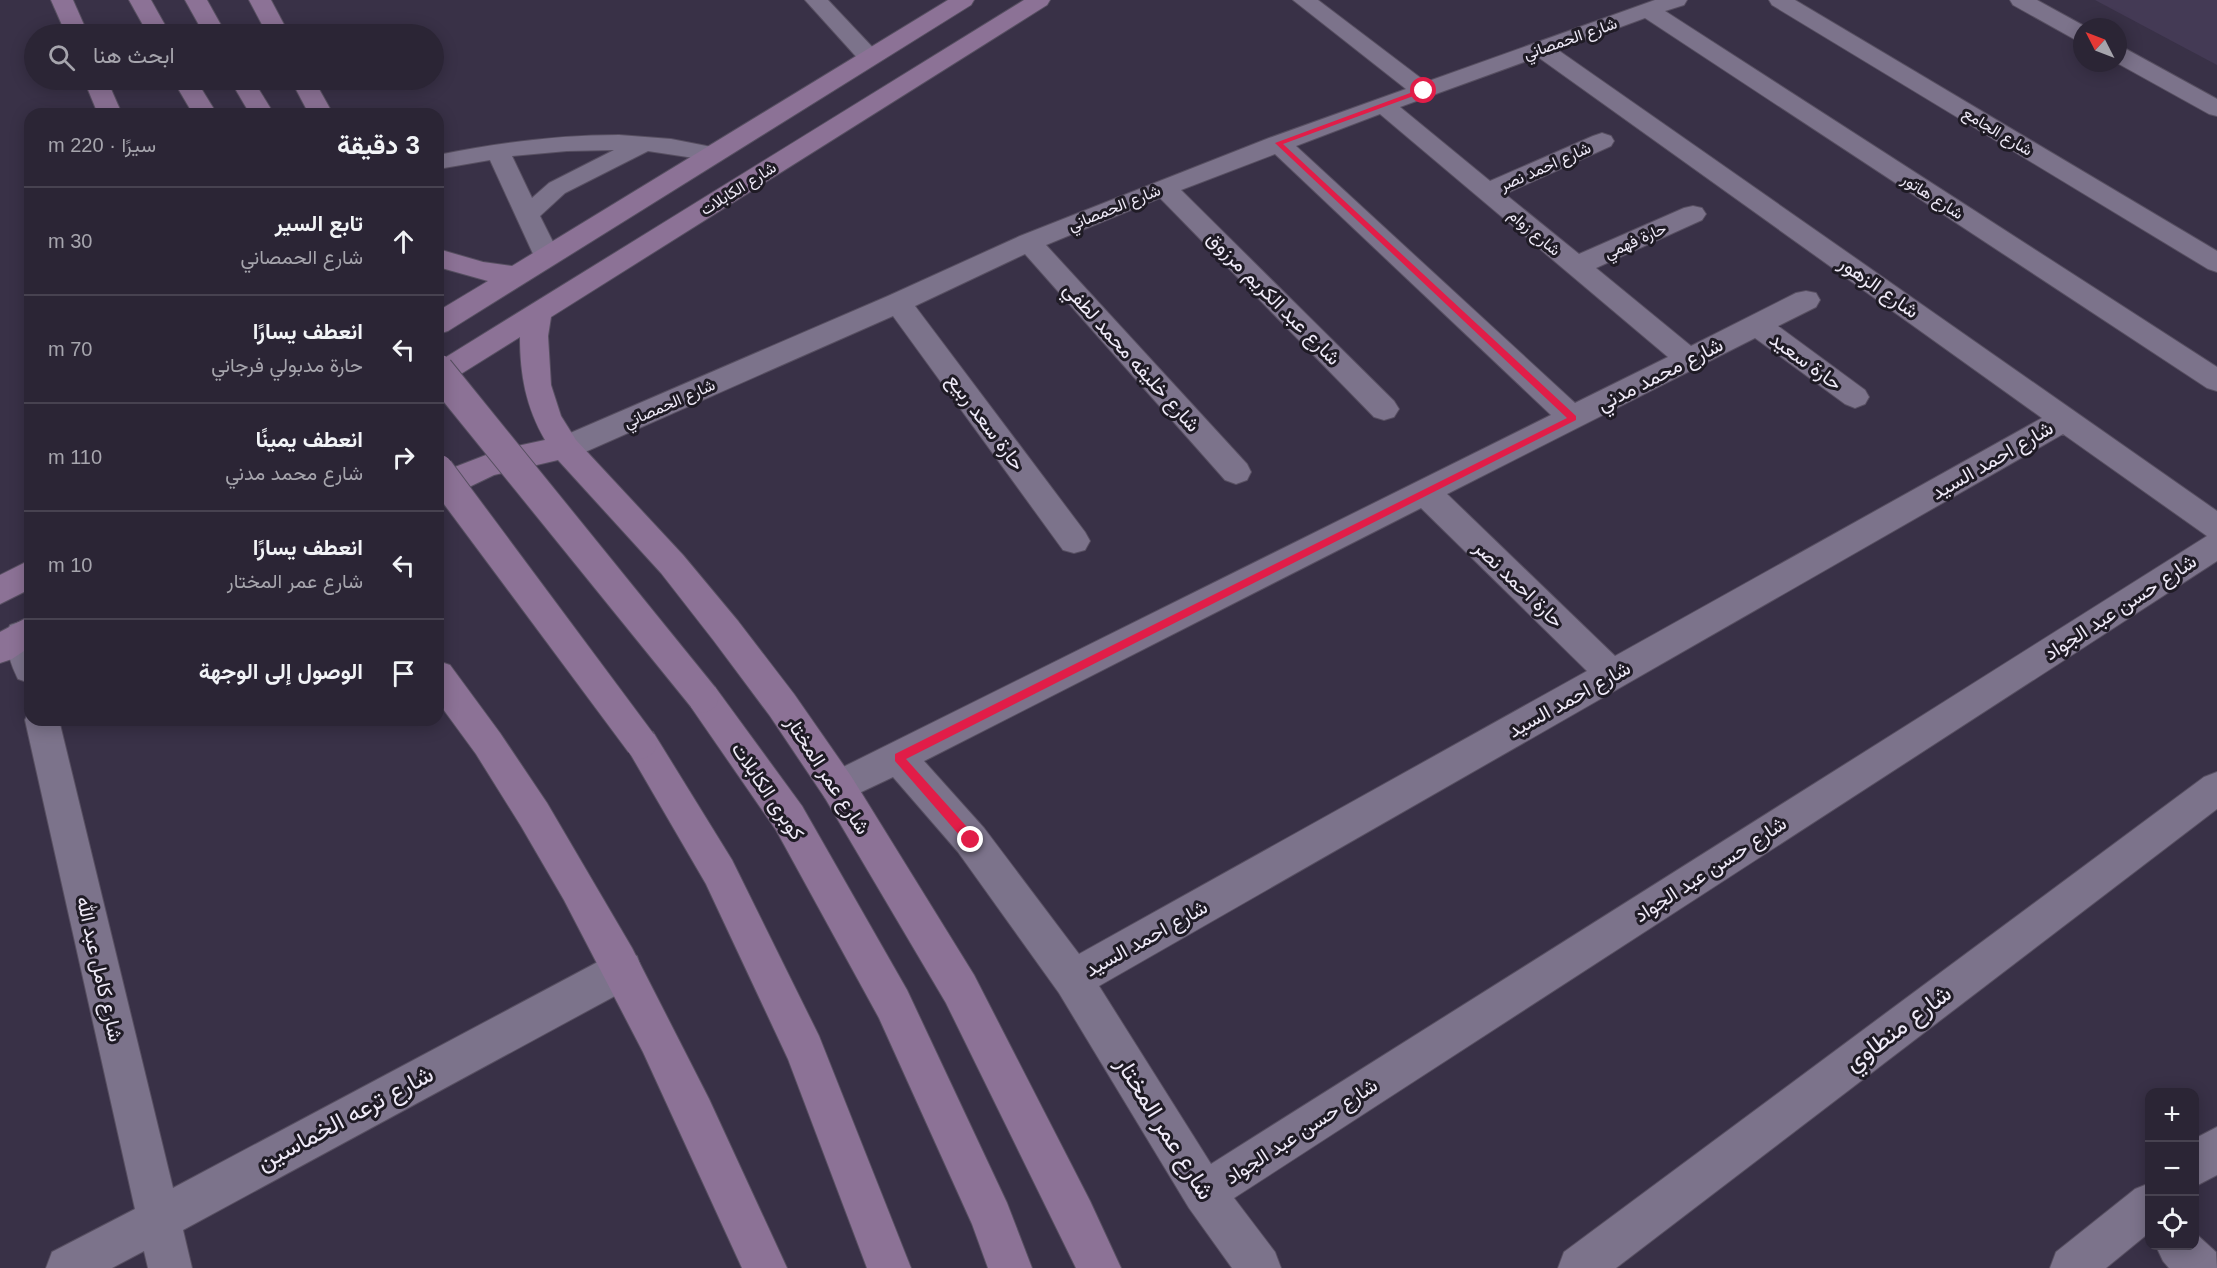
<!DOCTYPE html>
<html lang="ar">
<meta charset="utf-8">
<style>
body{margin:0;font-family:Arial,Vazirmatn,sans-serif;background:#332d3d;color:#f1f3f6;direction:rtl}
.controls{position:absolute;right:18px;bottom:18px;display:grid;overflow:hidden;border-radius:12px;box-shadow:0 3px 15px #0003}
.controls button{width:54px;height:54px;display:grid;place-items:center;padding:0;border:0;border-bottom:2px solid #474250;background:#2b2535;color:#f1f3f6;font:30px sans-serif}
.compass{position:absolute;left:2073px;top:18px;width:54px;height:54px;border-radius:50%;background:#2b2535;box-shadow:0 3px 15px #0003;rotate:312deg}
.stop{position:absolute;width:18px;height:18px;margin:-14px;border:4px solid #e11d48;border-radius:50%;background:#fff}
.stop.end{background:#e11d48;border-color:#fff;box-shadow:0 2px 6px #0008}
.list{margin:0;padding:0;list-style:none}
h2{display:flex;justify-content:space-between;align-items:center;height:78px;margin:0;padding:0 24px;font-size:26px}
h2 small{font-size:20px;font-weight:400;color:#a6a5ad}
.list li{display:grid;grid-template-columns:39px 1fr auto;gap:18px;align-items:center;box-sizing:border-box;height:108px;padding:0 24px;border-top:2px solid #474250}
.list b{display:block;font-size:22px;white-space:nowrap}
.list p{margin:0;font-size:20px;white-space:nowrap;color:#a6a5ad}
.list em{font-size:20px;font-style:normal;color:#a6a5ad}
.icon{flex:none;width:33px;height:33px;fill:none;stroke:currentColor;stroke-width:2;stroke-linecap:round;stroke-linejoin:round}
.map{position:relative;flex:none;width:2217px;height:1268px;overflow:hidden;direction:ltr}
.search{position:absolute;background:#2b2535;box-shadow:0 3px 15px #0003;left:24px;top:24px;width:420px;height:66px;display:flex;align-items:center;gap:15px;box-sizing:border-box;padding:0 21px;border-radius:33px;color:#a6a5ad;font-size:22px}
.panel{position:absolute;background:#2b2535;box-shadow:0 3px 15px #0003;left:24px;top:108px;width:420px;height:618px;border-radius:18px;direction:rtl}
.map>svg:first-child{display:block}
.built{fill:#443a55}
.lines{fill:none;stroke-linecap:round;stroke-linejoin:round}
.lane-casing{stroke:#574f61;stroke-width:2}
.street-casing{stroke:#574f61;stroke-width:2}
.secondary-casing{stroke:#574f61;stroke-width:2}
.lane{fill:#7c738b;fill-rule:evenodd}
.street{fill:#7c738b;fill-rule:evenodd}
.secondary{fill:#8c7296;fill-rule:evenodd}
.secondary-bridge-casing{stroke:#574f61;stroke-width:33;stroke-linecap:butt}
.secondary-bridge{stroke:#8c7296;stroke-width:31}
.route{fill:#e11d48}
.labels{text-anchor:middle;stroke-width:6;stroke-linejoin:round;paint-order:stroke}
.far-street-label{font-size:16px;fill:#efeaf8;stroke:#1f1b25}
.street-label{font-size:20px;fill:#efeaf8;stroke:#1f1b25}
.near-street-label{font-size:24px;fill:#efeaf8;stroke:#1f1b25}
</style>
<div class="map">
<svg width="2217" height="1268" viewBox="0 0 2217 1268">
<rect width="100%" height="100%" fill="#393147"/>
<!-- built -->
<path class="built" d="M2095,0h122v65z"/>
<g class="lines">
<defs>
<path id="lane" d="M619,135l52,4 51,10 4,5 -4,5 -8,2 -66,-10 -83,42 -25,23 20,40 -4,6 -9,2 -9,-2 -4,-6 -44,-96 -52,9v-14c60,-12 119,-20 181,-20zM614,150l-65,33 -17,15 -20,-42 55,-5z"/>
<g id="street">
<path d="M805,0h23l49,52 3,5 -3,5 -8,2 -8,-2z"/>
<path d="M1293,0h25l108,82 229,-82h32l-3,5 -19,6 552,356v24l-10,-3 -562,-370 -87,32 659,461v50l-983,637 41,54 6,16h-49l-43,-60 -130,-215 -101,-141 -65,-75 -55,26 -13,-5 -5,-11 5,-11 726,-361 -276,-261 -94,36 213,211 5,8 -5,8 -10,3 -10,-3 -214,-219 -114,47 201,219 4,8 -4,8 -11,4 -11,-4 -200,-226 -110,52 170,226 5,9 -5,9 -11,3 -11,-3 -170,-234 -317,140 -11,3 -11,-3 -4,-8 4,-8 334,-144 132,-60 249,-98 137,-49zM1538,57l504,361 -427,238 -168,-162 308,-156 90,66 10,4 10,-4 4,-7 -4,-7 -87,-64 38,-19 4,-7 -4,-7 -10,-2 -10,2 -105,53 -95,-78 106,-48 4,-6 -4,-6 -9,-2 -9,2 -105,46 -74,-60 106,-48 3,-5 -3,-5 -9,-3 -9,3 -103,45 -90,-74zM1380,114l288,243 -93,46 -279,-257zM2063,434l144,102 -996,628 -112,-178zM1421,508l166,163 -508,283 -95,-126 -60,-67z"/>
<path d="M1769,0h26l422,251v21l-9,-3 -436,-264z"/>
<path d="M2010,0h27l49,27h-4v14l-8,-2 -61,-34z"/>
<path d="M2118,47l8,2 91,50v17l-8,-2 -92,-51z"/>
<path d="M22,621l8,3v59l-12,-4c-8,-16 -16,-38 -8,-54z"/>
<path d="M30,709v11h29l114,468 436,-232 14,-5 14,5 5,14 -5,14 -454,246 9,38h-44l-4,-17 -32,17h-66l6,-16 83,-43 -110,-489z"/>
<path d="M2217,772v37l-601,459h-58l6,-16 640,-475z"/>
<path d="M2217,1127v48l-23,12v-48z"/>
<path d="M2150,1183v49l-44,36h-56l6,-16 79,-63z"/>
<path d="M2194,1232l22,20 1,16h-48l-6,-7 -7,-15h38z"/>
</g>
<g id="secondary">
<path d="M51,0h22l15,34h-22z"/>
<path d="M129,0h22l19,34h-22z"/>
<path d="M185,0h22l19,34h-22z"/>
<path d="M249,0h22l18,34h-22z"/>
<path d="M948,0h26l-3,5 -523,326 -10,3v-23l50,-30 -50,-14v-18l45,13 29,4z"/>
<path d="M1024,0h26l-3,5 -496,312 -3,19 3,49 10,31 15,24 107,115 55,66 56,73 57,82 123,199 116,226 31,67h-45l-130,-265 -121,-205 -55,-82 -56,-75 -53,-68 -103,-113 -64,15 -56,27v-27l4,-3 57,-22 46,-10c-19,-33 -25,-65 -25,-103l-72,45 -10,3v-23z"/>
<path d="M84,80h23l15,34h-24z"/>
<path d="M173,80h23l21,34h-24z"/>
<path d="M230,80h23l21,34h-24z"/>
<path d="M291,80h23l19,34h-24z"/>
<path d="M30,560v29l-30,15v-29z"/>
<path d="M30,616v31l-18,12 -12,4v-31z"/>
<path d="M438,661l12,4 50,68 47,70 85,145 77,151 78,169h-45l-99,-216 -79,-152 -43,-74 -45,-72 -38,-52z"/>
<path d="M703,682l12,5 87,119 105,184 100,213 25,65h-44l-16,-44 -93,-206 -103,-188 -85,-123 -5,-10 5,-10z"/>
<path d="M641,728l12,4 79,128 87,176 92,232h-44l-79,-209 -82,-175 -82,-141 5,-11z"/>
</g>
</defs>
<!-- lane casing -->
<use href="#lane" class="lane-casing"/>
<!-- street casing -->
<use href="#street" class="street-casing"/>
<!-- secondary casing -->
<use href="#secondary" class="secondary-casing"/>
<!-- lane -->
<use href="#lane" class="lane"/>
<!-- street -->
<use href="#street" class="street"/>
<!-- secondary -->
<use href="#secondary" class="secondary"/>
<defs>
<g id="secondary-bridge">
<path d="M438,370l265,327"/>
<path d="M438,470l203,273"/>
</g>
</defs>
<!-- secondary-bridge casing -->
<use href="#secondary-bridge" class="secondary-bridge-casing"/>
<!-- secondary-bridge -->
<use href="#secondary-bridge" class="secondary-bridge"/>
</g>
<!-- route -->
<path class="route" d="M1421,89l6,2 -144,53 293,272v4l-670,339 69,77v8h-8l-72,-83v-7l672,-336 -292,-275z"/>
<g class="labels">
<!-- far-street labels -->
<g class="far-street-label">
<text transform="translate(1570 38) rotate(-19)" y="6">شارع الحمصاني</text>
<text transform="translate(1998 131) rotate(31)" y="6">شارع الجامع</text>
<text transform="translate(1545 166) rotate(-24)" y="6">شارع احمد نصر</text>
<text transform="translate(738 188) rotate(-32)" y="6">شارع الكابلات</text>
<text transform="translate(1933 196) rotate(33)" y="6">شارع هاتور</text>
<text transform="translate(1114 207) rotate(-22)" y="6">شارع الحمصاني</text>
<text transform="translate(1535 232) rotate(40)" y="6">شارع زوام</text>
<text transform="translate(1635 240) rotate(-24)" y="6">حارة فهمي</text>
<text transform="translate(669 403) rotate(-24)" y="6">شارع الحمصاني</text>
</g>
<!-- street labels -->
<g class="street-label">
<text transform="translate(1879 287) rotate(35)" y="7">شارع الزهور</text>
<text transform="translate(1274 298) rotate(45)" y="7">شارع عبد الكريم مرزوق</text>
<text transform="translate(1132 357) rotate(48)" y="7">شارع خليفه محمد لطفي</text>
<text transform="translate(1806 361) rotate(36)" y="7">حارة سعيد</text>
<text transform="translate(1660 374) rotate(-27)" y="7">شارع محمد مدني</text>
<text transform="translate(986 422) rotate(53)" y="7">حارة سعد ربيع</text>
<text transform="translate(1992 460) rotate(-30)" y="7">شارع احمد السيد</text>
<text transform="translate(1519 584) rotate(44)" y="7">حارة احمد نصر</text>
<text transform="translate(2120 607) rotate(-33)" y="7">شارع حسن عبد الجواد</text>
<text transform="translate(1569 699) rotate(-29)" y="7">شارع احمد السيد</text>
<text transform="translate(828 775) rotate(57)" y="7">شارع عمر المختار</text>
<text transform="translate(768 791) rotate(56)" y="7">كوبرى الكابلات</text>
<text transform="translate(1710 869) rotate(-33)" y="7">شارع حسن عبد الجواد</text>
<text transform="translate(1146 938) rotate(-29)" y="7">شارع احمد السيد</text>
<text transform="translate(100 969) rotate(77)" y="7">شارع كامل عبد الله</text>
<text transform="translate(1301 1131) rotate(-33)" y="7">شارع حسن عبد الجواد</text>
</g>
<!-- near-street labels -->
<g class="near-street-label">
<text transform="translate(1898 1028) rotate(-37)" y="8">شارع منطاوي</text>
<text transform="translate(345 1118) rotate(-28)" y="8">شارع ترعه الخماسين</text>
<text transform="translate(1165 1128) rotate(58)" y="8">شارع عمر المختار</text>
</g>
</g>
</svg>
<div class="controls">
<button>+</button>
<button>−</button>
<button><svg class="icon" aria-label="locate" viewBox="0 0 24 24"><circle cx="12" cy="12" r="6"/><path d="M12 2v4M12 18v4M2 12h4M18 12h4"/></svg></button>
</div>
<svg class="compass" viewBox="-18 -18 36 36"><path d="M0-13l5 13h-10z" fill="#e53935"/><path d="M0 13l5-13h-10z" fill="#a6a5ad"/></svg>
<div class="stop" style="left:1424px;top:91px"></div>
<div class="stop end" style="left:971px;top:840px"></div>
<div class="search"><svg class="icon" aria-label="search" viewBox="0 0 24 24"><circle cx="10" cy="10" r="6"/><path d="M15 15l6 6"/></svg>ابحث هنا</div>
<section class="panel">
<h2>3 دقيقة<small>سيرًا · 220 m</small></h2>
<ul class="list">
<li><svg class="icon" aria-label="ahead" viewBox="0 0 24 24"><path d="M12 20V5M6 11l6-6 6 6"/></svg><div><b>تابع السير</b><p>شارع الحمصاني</p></div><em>30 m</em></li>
<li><svg class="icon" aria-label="left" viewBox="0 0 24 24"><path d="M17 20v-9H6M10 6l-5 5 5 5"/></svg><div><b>انعطف يسارًا</b><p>حارة مدبولي فرجاني</p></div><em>70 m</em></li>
<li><svg class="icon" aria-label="right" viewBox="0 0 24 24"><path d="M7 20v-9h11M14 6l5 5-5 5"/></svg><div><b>انعطف يمينًا</b><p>شارع محمد مدني</p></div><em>110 m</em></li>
<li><svg class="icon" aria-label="left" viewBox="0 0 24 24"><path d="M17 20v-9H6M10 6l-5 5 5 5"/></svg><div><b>انعطف يسارًا</b><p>شارع عمر المختار</p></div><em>10 m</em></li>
<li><svg class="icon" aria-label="arrive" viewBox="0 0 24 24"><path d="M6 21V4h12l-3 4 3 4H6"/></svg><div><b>الوصول إلى الوجهة</b></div></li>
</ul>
</section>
</div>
